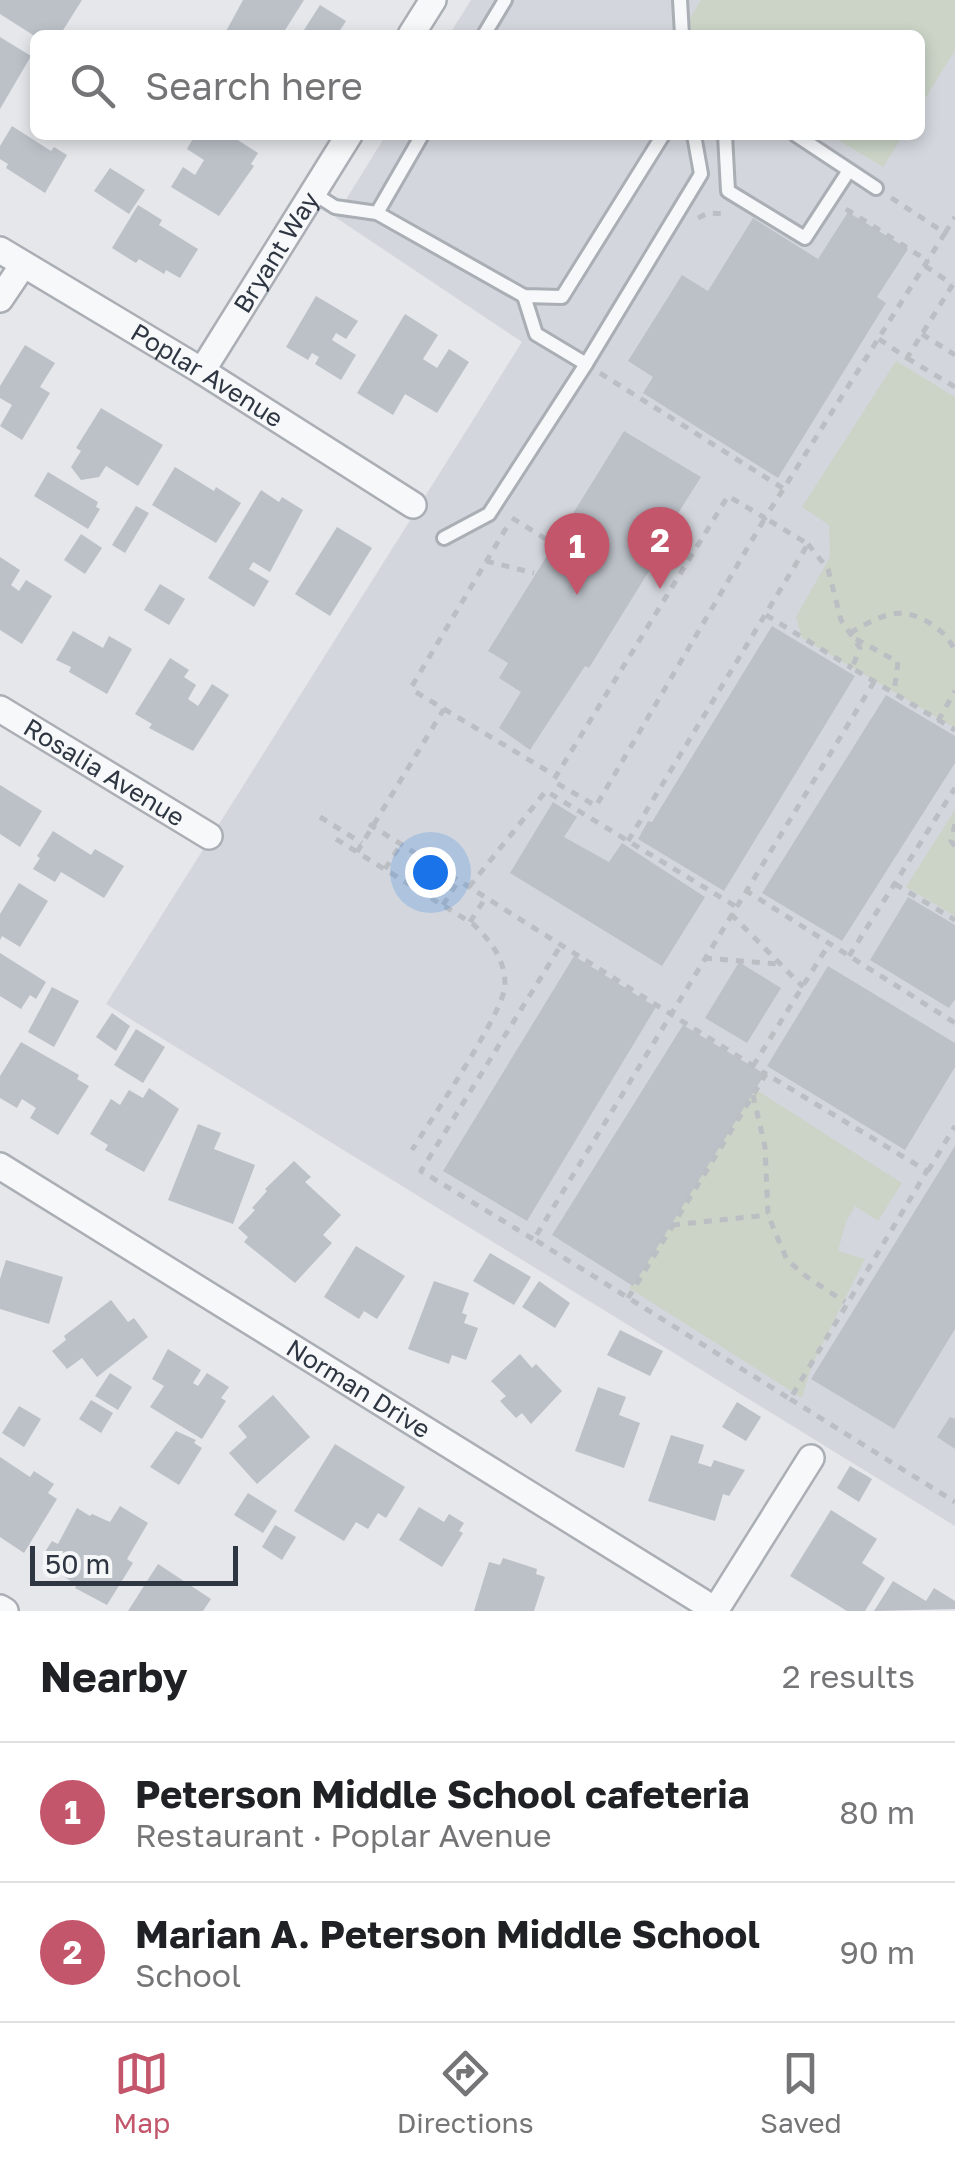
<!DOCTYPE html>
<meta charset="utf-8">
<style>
body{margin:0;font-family:"Golos Text",sans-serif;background:#f6f6f6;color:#202124}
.scale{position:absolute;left:30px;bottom:25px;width:208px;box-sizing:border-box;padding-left:10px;border:5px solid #2e3642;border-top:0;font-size:28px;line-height:35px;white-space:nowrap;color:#2e3642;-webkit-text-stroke:8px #f4f6f8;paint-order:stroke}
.you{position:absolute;left:430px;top:872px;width:35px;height:35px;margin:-25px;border:8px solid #fff;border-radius:50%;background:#1a73e8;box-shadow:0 0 0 15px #1a73e833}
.badge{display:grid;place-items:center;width:65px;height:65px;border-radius:50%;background:#c3566b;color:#fff;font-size:32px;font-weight:700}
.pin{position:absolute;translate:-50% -82px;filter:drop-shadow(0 2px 5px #0008)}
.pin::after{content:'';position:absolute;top:52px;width:35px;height:30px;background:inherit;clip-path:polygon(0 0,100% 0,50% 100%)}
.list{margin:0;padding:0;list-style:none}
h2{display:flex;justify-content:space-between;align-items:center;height:130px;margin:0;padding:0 40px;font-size:42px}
h2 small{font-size:32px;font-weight:400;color:#757577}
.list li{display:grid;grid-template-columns:65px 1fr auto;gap:30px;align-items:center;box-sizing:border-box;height:140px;padding:0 40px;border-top:2px solid #e0e0e0}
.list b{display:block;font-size:38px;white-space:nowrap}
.list p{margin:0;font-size:32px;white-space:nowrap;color:#757577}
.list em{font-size:32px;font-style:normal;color:#757577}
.icon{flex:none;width:55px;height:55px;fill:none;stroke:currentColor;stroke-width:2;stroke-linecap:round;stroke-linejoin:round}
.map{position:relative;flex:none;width:955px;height:1611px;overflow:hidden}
.search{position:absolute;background:#fff;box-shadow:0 5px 15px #0003;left:30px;right:30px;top:30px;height:110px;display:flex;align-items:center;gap:25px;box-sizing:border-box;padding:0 35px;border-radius:15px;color:#757577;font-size:38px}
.sheet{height:410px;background:#fff}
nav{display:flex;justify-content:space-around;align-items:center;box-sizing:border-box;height:140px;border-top:2px solid #e0e0e0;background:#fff;font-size:28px;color:#757577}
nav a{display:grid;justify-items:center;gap:5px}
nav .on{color:#c3566b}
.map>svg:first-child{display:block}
.built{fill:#d3d7dd}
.green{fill:#cbd4c7}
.building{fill:#bcc1c8}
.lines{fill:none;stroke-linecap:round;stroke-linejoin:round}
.service-casing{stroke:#aaaeb5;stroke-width:18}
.minor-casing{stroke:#aaaeb5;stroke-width:30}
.path{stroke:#bbbec3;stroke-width:5;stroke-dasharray:8 8;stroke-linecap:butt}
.service{stroke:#f7f8fa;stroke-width:12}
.minor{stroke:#f7f8fa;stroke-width:25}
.labels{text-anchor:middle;stroke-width:8;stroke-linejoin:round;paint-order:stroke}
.street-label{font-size:25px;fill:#2e3642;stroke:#f4f6f8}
</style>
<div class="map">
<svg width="955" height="1611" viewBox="0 0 955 1611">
<rect width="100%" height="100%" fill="#e5e7eb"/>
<!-- built -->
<path class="built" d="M471,0h484v1526l-849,-522 416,-662 -187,-125 51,-82h534v-100h-471z"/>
<!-- green -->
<g class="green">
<path d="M701,0h254v50l-35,57v-72h-240z"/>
<path d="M830,135h73l-20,32z"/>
<path d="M896,361l59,36v331l-153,-90 -6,-21 34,-60 -1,-32 -27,-18z"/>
<path d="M955,810v106l-49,-29z"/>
<path d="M752,1087l150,96 -24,38 -23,-15 -9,16 -8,29 27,8 -53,106 -10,33 -173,-110z"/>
</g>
<!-- building -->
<g class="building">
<path d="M0,0h82l-22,35h-27l-33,-21z"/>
<path d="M243,0h61l-22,35h-58z"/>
<path d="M320,5l26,16 -9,14h-26l-7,-5z"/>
<path d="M0,37l31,19 -31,53z"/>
<path d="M12,126l39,25 3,-4 13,8 -22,38 -39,-25 2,-4 -8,-5v-13z"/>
<path d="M195,135h35l28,18 -7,11 3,2 -35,50 -48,-29 12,-20 12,8 9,-15 -17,-11z"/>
<path d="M110,168l35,22 -16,24 -35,-23z"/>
<path d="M138,205l24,15 -3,5 39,24 -18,29 -14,-8 -2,4 -25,-15 -3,4 -24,-15z"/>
<path d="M848,212l60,37 -31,48 9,6 -108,175 -135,-85 10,-16 -25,-16 54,-86 26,16 45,-73 65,41z"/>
<path d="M316,296l42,25 -12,18 -10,-6 -4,7 24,15 -15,25 -26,-16 4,-7 -7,-4 -4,7 -22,-13z"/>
<path d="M405,314l33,21 -15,24 14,9 12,-19 20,13 -32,51 -32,-19 -12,21 -36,-22z"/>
<path d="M25,345l30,18 -15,24 10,6 -28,47 -22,-14 12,-21 -12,-7v-12z"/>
<path d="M101,408l62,37 -25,41 -32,-20 -7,11 -18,3 -10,-13 10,-16 -5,-3z"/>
<path d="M624,431l77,46 -26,41 5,3 -91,147 -4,-2 -55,84 -31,-22 22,-36 -22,-14 9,-15 -20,-12z"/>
<path d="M175,467l39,24 2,-4 25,16 -25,40 -64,-38z"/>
<path d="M48,472l50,30 -2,5 4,2 -12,20 -54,-33z"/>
<path d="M261,490l18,12 3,-5 21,13 -33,62 -17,-10 -4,7 20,12 -15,26 -46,-29z"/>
<path d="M136,506l13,7 -24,40 -13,-8z"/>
<path d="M337,527l35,21 -42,68 -35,-22z"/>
<path d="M81,534l21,14 -17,26 -21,-14z"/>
<path d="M0,557l20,13 -9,15 8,6 7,-11 26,16 -30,48 -22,-14z"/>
<path d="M160,584l25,15 -16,26 -25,-15z"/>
<path d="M772,626l83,50 -131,215 -86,-52 10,-18 4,1z"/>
<path d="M73,631l30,17 6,-12 23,13 -25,45 -38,-22 2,-5 -15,-7z"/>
<path d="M170,658l19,12 -5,7 12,8 -8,14 10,7 14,-22 17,11 -36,56 -44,-23 3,-4 -17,-10z"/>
<path d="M886,695l69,41v27l-113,178 -80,-48z"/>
<path d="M0,785l42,26 -22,36 -20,-13z"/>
<path d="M553,802l24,15 -13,20 45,25 13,-19 83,54 -43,69 -152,-93z"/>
<path d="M53,831l38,24 4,-6 29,17 -20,32 -43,-26 -6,10 -22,-13 7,-11 -3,-2z"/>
<path d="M19,883l29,18 -28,46 -18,-11 -2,4v-26z"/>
<path d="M908,897l47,28v74l-6,9 -79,-48z"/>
<path d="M0,953l46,29 -10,17 -6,-4 -9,14 -21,-13z"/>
<path d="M574,956l82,51 -129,214 -84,-50z"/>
<path d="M739,962l42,26 -34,55 -42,-25z"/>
<path d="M828,966l127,77v24l-50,83 -138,-84z"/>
<path d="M52,987l27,14 -25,46 -26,-15z"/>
<path d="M112,1013l18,13 -14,25 -20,-14z"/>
<path d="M683,1025l82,49 -132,212 -81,-51z"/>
<path d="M136,1029l29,18 -22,36 -29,-18z"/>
<path d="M21,1042l58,33 -2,4 12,7 -31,49 -28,-17 6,-10 -14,-9 -5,9 -17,-10v-22z"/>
<path d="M149,1088l30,21 -35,63 -39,-22 3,-5 -18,-11 21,-35 9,6 9,-15 14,8z"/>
<path d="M198,1124l23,9 -7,16 41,16 -22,59 -65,-24z"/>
<path d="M955,1146v183l-61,100 -83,-50z"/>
<path d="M294,1161l17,16 -6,5 36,33 -18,20 9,8 -37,40 -51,-41 4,-5 -10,-9 17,-18 -3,-2 15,-17 -2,-2z"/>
<path d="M356,1246l49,30 -28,43 -13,-8 -5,8 -35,-22z"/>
<path d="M490,1253l41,24 -17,28 -41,-24z"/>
<path d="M6,1260l57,17 -14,47 -49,-15v-30z"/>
<path d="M434,1281l35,12 -7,20 5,2 -3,8 14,5 -12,32 -14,-5 -3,9 -41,-15z"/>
<path d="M539,1281l31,22 -15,25 -33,-21z"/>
<path d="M111,1300l17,22 6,-4 14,19 -51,40 -15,-19 -15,11 -15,-18 14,-11 -2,-4z"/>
<path d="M620,1330l43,21 -13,25 -43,-21z"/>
<path d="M168,1349l33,21 -8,13 5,3 9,-13 22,14 -8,11 5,3 -24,38 -52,-32 14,-21 -12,-7z"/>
<path d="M520,1354l12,14 4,-4 26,27 -31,33 -9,-11 -6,5 -16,-17 6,-5 -15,-15z"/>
<path d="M110,1373l22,14 -14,23 -23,-14z"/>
<path d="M598,1387l28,10 -7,18 21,8 -16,45 -49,-17z"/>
<path d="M273,1395l37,42 -53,47 -28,-31 18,-16 -9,-11z"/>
<path d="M91,1400l22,13 -12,20 -22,-14z"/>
<path d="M737,1402l24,15 -15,24 -24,-14z"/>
<path d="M19,1406l22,13 -17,28 -22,-14z"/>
<path d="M950,1417l5,2v30l-18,-12z"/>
<path d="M176,1431l20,9 -2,3 8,5 -23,37 -29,-18z"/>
<path d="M671,1435l33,10 -6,18 13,4 3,-7 31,10 -16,26 -6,-2 -8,27 -67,-20z"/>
<path d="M335,1444l70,43 -19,31 -8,-5 -10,16 -12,-7 -12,19 -50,-30z"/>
<path d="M0,1457l30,20 4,-6 20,13 -6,9 9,6 -33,54 -24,-16z"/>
<path d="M850,1466l22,13 -13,23 -22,-14z"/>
<path d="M248,1493l29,18 -14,22 -29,-18z"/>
<path d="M120,1506l28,17 -21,36 6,4 -26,42 -32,-17 2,-3 -14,-9 4,-7 -24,-14 9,-14 6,3 19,-36 13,8 2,-2 18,8z"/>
<path d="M419,1507l25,15 5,-8 15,9 -5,8 4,2 -21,34 -43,-27z"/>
<path d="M831,1510l46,29 -15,24 23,15 -20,33h-18l-57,-35z"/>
<path d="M275,1525l21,12 -14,23 -20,-13z"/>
<path d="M503,1558l34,11 -1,5 9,3 -11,34h-60l15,-49 11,3z"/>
<path d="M158,1564l53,35 -8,12h-75z"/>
<path d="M893,1581l33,20 8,-13 21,13v8l-81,2z"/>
</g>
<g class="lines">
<defs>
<g id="service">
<path d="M680,0l2,35"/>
<path d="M484,35l21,-35"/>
<path d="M725,135l3,56 77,47 43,-66"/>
<path d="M796,135l80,53"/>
<path d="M313,193l22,14 42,6 147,83 38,1 101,-162"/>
<path d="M377,213l45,-78"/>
<path d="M524,296l12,38 50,30"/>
<path d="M444,538l45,-24 97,-150 115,-190 -7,-39"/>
</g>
<g id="minor">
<path d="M411,35l22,-35"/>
<path id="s1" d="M0,250l202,121 211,134"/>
<path d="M0,299l23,-34"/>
<path id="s2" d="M202,371l147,-236"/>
<path id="s3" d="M0,709l209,127"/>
<path id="s4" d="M0,1166l717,445"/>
<path d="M0,1608l5,3"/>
<path d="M715,1611l96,-153"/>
</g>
</defs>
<!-- service casing -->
<use href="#service" class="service-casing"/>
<!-- minor casing -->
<use href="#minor" class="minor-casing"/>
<!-- path -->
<g class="path">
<path d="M846,209l82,52"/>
<path d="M698,218l10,-5 17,1"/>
<path d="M945,233l10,-16"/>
<path d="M925,266l27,18"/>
<path d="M922,334l33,21"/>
<path d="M879,339l28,19 48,-77"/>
<path d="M907,358l48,29"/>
<path d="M600,373l184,116"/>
<path d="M512,518l40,25"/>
<path d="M808,544l20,25 13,51 19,28 -8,20 103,62"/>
<path d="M486,561l48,12"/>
<path d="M766,615l86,53"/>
<path d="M850,633c32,-18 51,-30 84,-7 10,7 16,14 21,25"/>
<path d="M856,639l42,23 -4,30"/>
<path d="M444,709l112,67"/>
<path d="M938,721l17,-30"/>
<path d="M320,817l42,26"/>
<path d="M369,824l397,250"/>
<path d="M955,824l-4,17 4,5"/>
<path d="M336,839l137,85c18,17 32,35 32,61 0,26 -75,136 -93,165"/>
<path d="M628,841l180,-297 -43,-26 -169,288 -43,-25 175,-285 37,22 180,-285 -55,-36"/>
<path d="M357,852l87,-143 -30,-18 -2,-5 96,-161"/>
<path d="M385,869l16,-25"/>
<path d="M895,884l60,36"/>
<path d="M411,886l16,-26"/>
<path d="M469,887l77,-96 189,115"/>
<path d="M745,890l210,133"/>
<path d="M443,905l16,-25"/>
<path d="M731,914l72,73"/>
<path d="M470,922l16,-25"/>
<path d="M849,956l106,-168"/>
<path d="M704,958l74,6"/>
<path d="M753,1066l76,-122"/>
<path d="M753,1095l12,52 3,68 19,45 20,17 38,25"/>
<path d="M928,1171l27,-45"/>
<path d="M672,1225l96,-10"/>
<path d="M533,1239l-112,-68 140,-226"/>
<path d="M628,1298l138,-224 161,97 -137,228 -256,-160 340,-557"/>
<path d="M790,1399l165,103"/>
</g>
<!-- service -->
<use href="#service" class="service"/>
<!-- minor -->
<use href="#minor" class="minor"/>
</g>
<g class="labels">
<!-- street labels -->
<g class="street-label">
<text dy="9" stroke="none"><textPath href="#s2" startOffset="140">Bryant Way</textPath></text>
<text dy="9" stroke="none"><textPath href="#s1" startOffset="242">Poplar Avenue</textPath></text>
<text dy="9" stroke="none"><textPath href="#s3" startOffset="122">Rosalia Avenue</textPath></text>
<text dy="9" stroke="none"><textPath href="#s4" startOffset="422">Norman Drive</textPath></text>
</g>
</g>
</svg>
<div class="scale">50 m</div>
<div class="you"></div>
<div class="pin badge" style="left:577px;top:595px">1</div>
<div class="pin badge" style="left:660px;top:589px">2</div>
<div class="search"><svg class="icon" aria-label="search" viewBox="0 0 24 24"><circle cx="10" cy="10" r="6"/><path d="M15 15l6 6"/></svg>Search here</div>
</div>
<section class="sheet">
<h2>Nearby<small>2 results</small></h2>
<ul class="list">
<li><span class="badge">1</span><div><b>Peterson Middle School cafeteria</b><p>Restaurant · Poplar Avenue</p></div><em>80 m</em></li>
<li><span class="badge">2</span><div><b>Marian A. Peterson Middle School</b><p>School</p></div><em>90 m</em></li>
</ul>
</section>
<nav>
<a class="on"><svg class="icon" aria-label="map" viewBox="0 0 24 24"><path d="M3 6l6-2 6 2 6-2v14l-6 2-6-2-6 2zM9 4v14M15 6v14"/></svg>Map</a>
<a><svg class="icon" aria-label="directions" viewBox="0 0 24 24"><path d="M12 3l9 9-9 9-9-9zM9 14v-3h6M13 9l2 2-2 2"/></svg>Directions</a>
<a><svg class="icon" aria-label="saved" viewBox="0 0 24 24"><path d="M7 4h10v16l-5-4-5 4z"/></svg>Saved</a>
</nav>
